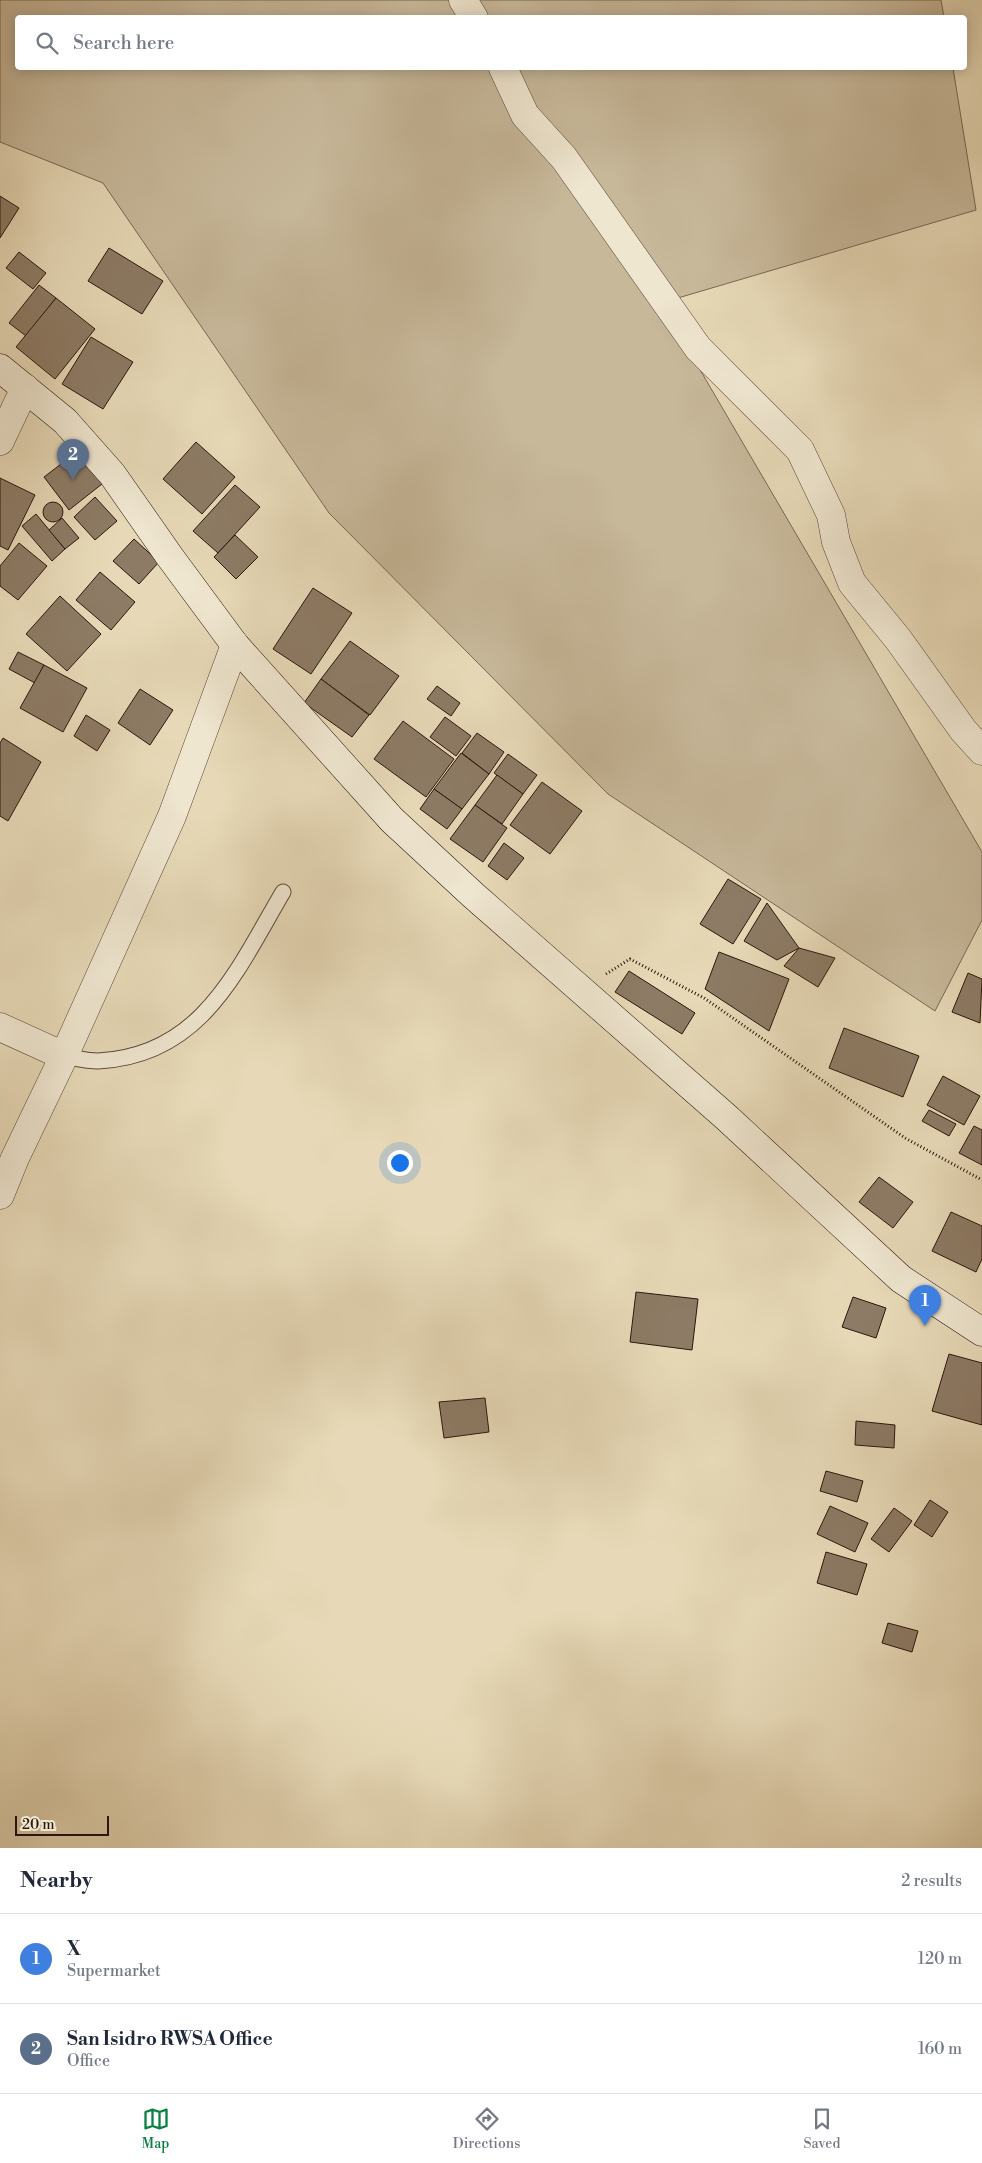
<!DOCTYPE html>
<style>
body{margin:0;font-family:"Libre Bodoni",serif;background:#f2f2f3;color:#1f2937}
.scale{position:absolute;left:15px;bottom:12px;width:94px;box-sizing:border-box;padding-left:5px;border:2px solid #2c160d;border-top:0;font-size:14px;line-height:18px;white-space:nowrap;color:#2c160d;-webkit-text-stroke:4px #efe6d0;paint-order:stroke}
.you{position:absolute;left:399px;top:1162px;width:18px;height:18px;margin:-12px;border:4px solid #fff;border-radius:50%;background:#1a73e8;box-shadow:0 0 0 8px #1a73e833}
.badge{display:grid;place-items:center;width:32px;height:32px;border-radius:50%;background:#0b8043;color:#fff;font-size:16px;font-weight:700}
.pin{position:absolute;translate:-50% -41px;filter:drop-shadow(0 1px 2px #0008)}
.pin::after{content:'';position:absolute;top:26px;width:18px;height:15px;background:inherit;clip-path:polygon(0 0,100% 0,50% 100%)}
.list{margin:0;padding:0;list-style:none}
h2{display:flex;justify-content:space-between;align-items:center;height:65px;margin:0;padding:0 20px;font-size:21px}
h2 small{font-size:16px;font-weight:400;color:#747a83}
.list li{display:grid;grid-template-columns:32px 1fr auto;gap:15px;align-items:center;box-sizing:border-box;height:90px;padding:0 20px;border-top:1px solid #e0e1e3}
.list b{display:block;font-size:19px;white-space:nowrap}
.list p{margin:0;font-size:16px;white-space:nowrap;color:#747a83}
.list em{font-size:16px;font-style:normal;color:#747a83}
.icon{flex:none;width:28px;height:28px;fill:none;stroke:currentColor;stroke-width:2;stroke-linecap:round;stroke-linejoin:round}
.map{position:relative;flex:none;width:982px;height:1848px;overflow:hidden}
.search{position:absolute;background:#fff;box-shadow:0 2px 12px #0003;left:15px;right:15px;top:15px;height:55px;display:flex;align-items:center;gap:12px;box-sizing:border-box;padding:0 18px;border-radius:5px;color:#747a83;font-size:19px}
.sheet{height:245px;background:#fff}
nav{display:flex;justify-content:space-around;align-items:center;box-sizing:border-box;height:70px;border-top:1px solid #e0e1e3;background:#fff;font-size:14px;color:#747a83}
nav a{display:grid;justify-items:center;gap:2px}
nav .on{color:#0b8043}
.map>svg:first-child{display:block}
.green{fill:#c7b89a;stroke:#7a6754}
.building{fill:#8d7b65;stroke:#2c160d}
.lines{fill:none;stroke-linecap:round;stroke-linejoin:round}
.lane-casing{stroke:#5b4738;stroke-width:17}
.street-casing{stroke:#5b4738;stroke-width:29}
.secondary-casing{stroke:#2c160d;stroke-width:29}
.path{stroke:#2c160d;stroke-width:3;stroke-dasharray:1 2.5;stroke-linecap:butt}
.lane{stroke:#efe6d0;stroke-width:15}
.street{stroke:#efe6d0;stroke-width:28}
.secondary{stroke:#efe6d0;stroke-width:28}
</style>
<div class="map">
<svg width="982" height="1848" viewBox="0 0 982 1848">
<rect width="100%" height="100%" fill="#e7d9b7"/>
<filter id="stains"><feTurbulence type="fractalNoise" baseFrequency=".004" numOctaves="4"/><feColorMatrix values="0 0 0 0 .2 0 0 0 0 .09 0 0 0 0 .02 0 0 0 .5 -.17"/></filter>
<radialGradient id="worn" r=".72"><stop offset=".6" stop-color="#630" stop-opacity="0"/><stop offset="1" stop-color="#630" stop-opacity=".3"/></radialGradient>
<!-- green -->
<path class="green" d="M0,0h941l3,17 -926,1v50h935l23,142 -315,93 321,549v68l-47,91 -327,-217 -279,-281 -226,-330 -103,-41z"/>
<!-- building -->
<g class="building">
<path d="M0,196l19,12 -19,30z"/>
<path d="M109,248l54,33 -21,33 -54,-33z"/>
<path d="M19,252l27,21 -13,16 -27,-21z"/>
<path d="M39,285l17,13 -30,38 -17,-13z"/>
<path d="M56,298l39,31 -40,50 -39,-32z"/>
<path d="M91,337l42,25 -30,47 -41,-25z"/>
<path d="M196,442l39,35 -33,37 -39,-35z"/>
<path d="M78,451l24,33 -33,26 -25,-33z"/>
<path d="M0,478l35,17 -27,55 -8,-4z"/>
<path d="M235,485l25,22 -42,46 -25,-22z"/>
<path d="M95,497l22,24 -22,19 -21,-23z"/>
<circle cx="53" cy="512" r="10"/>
<path d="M36,514l29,35 -13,12 -30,-35z"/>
<path d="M62,518l17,20 -14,11 -16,-19z"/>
<path d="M235,535l23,22 -22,22 -22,-22z"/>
<path d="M134,539l25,23 -20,22 -26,-23z"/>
<path d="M19,543l28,23 -29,34 -18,-14v-20z"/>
<path d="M100,572l35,30 -24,28 -35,-30z"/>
<path d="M313,588l39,25 -41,61 -38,-25z"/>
<path d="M60,596l41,38 -34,37 -41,-37z"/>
<path d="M350,641l49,35 -29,39 -49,-36z"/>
<path d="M18,652l26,13 -9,18 -26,-14z"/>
<path d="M44,665l43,23 -24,44 -43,-24z"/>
<path d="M321,679l48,36 -17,22 -48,-34z"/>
<path d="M437,686l23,17 -9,13 -24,-17z"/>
<path d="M140,689l33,21 -23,35 -32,-22z"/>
<path d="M86,715l24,15 -13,21 -23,-15z"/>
<path d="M445,717l26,19 -15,20 -26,-19z"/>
<path d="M403,721l51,38 -28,38 -52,-38z"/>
<path d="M477,733l27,19 -15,22 -27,-21z"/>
<path d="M3,738l38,24 -33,59 -8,-5v-73z"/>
<path d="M461,753l28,21 -27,35 -28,-20z"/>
<path d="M508,754l29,21 -14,19 -29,-21z"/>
<path d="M497,775l26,19 -21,30 -27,-19z"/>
<path d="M542,782l40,29 -32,43 -40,-29z"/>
<path d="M434,789l28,20 -15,20 -27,-20z"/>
<path d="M475,805l32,23 -24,34 -33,-23z"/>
<path d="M504,843l20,15 -17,22 -19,-14z"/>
<path d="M728,879l33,20 -28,45 -33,-20z"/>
<path d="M767,903l32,45 -22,12 -33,-19z"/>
<path d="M799,948l36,10 -17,29 -34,-21z"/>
<path d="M719,952l70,27 -20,52 -64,-42z"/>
<path d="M629,971l66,42 -13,21 -67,-42z"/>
<path d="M968,973l14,6 -2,44 -28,-11z"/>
<path d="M844,1028l75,28 -16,41 -74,-29z"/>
<path d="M943,1076l37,20 -16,29 -37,-20z"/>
<path d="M929,1110l27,14 -7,12 -27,-15z"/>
<path d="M974,1126l8,4v35l-23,-12z"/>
<path d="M879,1177l34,25 -20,26 -34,-26z"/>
<path d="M951,1212l31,14v33l-6,13 -44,-21z"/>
<path d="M636,1292l62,7 -6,51 -62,-8z"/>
<path d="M853,1297l33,11 -10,30 -34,-11z"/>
<path d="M949,1354l33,9v62l-50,-14z"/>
<path d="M485,1398l4,34 -45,6 -5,-36z"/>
<path d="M856,1421l39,4 -1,23 -39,-3z"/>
<path d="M826,1471l37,10 -6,21 -37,-11z"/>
<path d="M930,1500l18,12 -16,25 -18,-12z"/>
<path d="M830,1506l38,17 -13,29 -38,-18z"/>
<path d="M894,1508l18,13 -23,31 -18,-13z"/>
<path d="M826,1552l41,12 -10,31 -40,-12z"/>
<path d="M888,1623l30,8 -6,21 -30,-9z"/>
</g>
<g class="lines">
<defs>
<path id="lane" d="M64,1056c11,2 24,5 34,5 104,-5 139,-91 185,-169"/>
<g id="street">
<path d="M463,0l11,18"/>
<path d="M503,68l22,47 39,43 134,190 102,102 31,65 5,27 16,41 46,56 65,91 19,21"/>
<path d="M0,441l25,-53"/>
<path d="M0,1027l64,29"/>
<path d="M0,1195l15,-37 49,-102 108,-240 63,-171"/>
</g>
<path id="secondary" d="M0,368l65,53 47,53 58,83 65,88 157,175 81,75 253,222 175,162 81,53"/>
</defs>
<!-- lane casing -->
<use href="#lane" class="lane-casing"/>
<!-- street casing -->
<use href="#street" class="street-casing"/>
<!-- secondary casing -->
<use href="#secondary" class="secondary-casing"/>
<!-- path -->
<path class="path" d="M606,974l24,-15 74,39 201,140 77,42"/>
<!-- lane -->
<use href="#lane" class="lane"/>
<!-- street -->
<use href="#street" class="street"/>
<!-- secondary -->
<use href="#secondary" class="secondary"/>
</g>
<rect width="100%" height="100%" filter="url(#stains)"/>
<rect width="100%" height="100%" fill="url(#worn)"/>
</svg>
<div class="scale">20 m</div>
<div class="you"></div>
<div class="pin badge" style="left:925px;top:1326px;background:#3f7fe0">1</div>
<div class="pin badge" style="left:73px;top:480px;background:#5c6f8a">2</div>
<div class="search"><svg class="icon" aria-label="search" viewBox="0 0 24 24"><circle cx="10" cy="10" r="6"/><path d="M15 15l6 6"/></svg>Search here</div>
</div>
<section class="sheet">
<h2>Nearby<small>2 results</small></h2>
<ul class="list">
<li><span class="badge" style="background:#3f7fe0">1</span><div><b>X</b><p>Supermarket</p></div><em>120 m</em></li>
<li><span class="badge" style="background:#5c6f8a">2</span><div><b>San Isidro RWSA Office</b><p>Office</p></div><em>160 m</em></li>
</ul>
</section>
<nav>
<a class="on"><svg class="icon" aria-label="map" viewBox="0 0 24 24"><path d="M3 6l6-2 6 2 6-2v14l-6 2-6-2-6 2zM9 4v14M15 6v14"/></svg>Map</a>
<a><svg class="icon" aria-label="directions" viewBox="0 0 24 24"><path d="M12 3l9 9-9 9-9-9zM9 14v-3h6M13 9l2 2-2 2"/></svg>Directions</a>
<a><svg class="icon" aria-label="saved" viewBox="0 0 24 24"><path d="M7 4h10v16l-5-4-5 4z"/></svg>Saved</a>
</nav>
